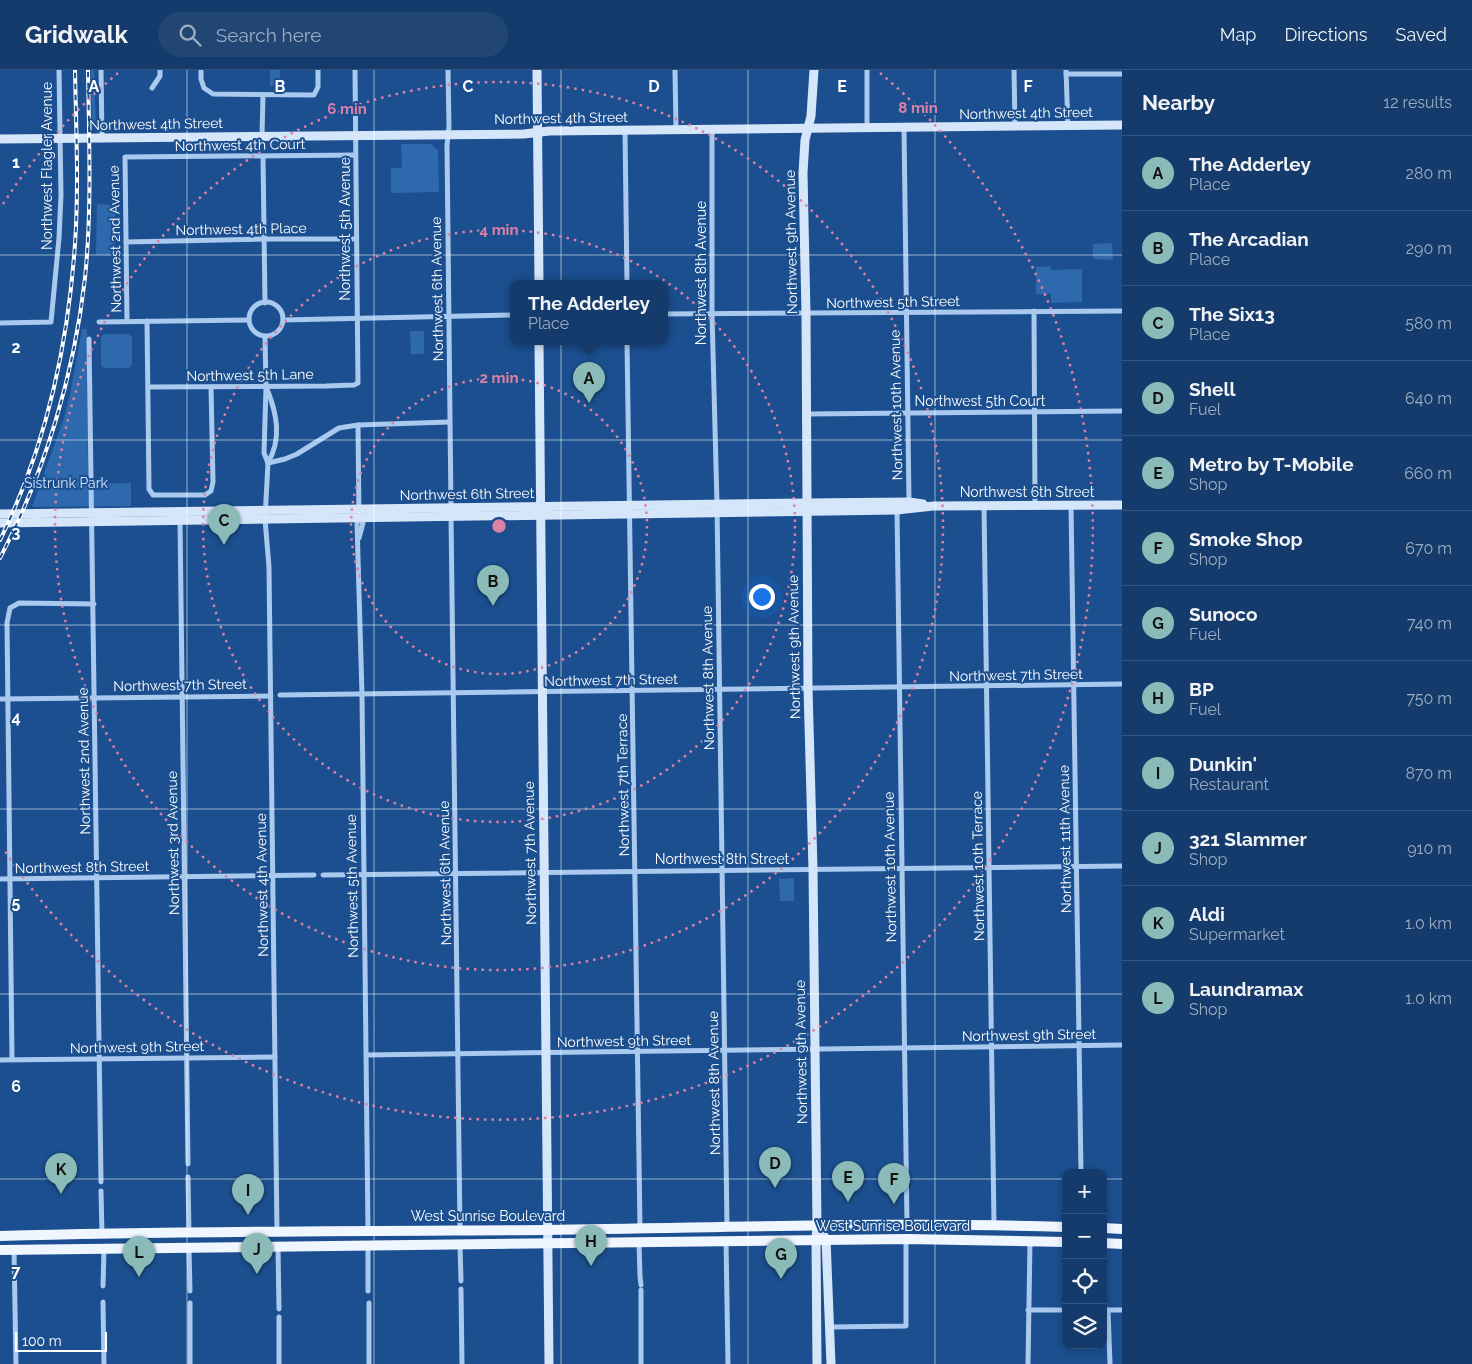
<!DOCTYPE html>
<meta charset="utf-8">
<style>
body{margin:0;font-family:Raleway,sans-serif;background:#214673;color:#f1f3f6}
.controls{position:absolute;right:15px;bottom:15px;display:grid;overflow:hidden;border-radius:10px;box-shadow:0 2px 8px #0003}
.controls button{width:45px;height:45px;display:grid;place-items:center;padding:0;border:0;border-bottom:1px solid #33557e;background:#143b6b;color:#f1f3f6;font:25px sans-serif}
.scale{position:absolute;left:15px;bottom:12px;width:92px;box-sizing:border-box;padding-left:5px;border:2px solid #fff;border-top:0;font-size:14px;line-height:18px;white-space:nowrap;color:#fff;-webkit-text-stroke:4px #1b4f8f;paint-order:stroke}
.you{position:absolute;left:761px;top:526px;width:18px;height:18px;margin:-12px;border:4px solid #fff;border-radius:50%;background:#1a73e8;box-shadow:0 0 0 8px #1a73e833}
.badge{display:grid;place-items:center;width:32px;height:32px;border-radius:50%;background:#8bbbb9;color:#111;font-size:16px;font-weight:700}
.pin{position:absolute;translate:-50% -41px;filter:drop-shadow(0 1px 2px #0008)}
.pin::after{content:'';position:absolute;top:26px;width:18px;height:15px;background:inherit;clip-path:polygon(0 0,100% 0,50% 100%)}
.popup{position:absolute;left:510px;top:210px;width:158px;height:65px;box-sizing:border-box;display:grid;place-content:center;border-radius:10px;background:#143b6b;filter:drop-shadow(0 1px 4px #0005);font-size:16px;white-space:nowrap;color:#9dadc1}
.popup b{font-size:19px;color:#f1f3f6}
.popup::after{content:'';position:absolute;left:50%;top:100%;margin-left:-10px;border:10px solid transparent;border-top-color:#143b6b}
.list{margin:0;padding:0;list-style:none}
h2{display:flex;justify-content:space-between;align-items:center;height:65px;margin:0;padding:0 20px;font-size:21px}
h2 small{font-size:16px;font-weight:400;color:#9dadc1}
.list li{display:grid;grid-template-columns:32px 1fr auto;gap:15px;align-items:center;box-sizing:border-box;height:75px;padding:0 20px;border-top:1px solid #33557e}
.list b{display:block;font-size:19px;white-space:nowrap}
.list p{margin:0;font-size:16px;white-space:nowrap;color:#9dadc1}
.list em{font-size:16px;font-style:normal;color:#9dadc1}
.icon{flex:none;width:28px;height:28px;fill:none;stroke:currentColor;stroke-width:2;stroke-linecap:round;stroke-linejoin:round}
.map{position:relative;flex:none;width:1122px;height:1294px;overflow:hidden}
header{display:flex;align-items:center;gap:30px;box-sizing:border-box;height:70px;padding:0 25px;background:#143b6b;border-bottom:1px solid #33557e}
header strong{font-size:24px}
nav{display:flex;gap:28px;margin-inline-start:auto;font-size:18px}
.search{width:350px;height:45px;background:#214673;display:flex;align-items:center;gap:12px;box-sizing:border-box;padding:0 18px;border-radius:28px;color:#9dadc1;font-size:19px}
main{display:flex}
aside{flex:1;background:#143b6b}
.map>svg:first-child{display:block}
.green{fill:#2e69ad}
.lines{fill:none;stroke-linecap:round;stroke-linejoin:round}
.street{stroke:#a9c9ee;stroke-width:5}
.secondary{stroke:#d6e6fa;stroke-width:9}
.primary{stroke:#f0f6ff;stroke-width:10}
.rail-casing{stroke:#fff;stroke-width:4}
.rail{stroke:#1b4f8f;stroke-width:2;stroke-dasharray:5.5;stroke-linecap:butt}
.grid{fill:none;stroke:#fff;stroke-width:1;stroke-opacity:0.55}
.ring{fill:none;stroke:#dd80a5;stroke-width:2.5;stroke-dasharray:2.5 5}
.labels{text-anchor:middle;stroke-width:4;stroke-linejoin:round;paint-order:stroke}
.street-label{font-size:14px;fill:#fff;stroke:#1b4f8f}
.park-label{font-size:14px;fill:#cfe3fa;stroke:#1b4f8f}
.grid-label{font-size:16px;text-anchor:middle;font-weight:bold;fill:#fff;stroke:#1b4f8f;stroke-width:4;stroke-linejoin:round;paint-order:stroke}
.centre{fill:#dd80a5;stroke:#1b4f8f;stroke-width:2.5}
.ring-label{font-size:15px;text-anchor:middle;font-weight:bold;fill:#dd80a5;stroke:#1b4f8f;stroke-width:4;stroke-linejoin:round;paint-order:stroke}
</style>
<header>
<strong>Gridwalk</strong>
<div class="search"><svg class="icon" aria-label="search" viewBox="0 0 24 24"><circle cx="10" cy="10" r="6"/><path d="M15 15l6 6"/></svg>Search here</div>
<nav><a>Map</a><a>Directions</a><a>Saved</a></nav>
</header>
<main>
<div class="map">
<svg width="1122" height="1294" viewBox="0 0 1122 1294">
<rect width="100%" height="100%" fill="#1b4f8f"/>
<!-- green -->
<g class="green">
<path d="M91,0h3l2,58h-4z"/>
<rect x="270" y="0" width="10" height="16"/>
<path d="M401,74h30l7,6 1,42 -48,1v-25h11z"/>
<path d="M97,134l19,1 -2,51 -18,-1z"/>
<path d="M1112,173l1,17 -20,-1v-15z"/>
<path d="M1051,196v4l31,-1v33l-31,1v-9h-15v-27z"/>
<path d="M82,259h5l1,155 43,-1v23l-99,1 32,-89 7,-29z"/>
<path d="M410,261h14v23h-13z"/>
<path d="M104,264h24l4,3v28l-3,3h-25l-3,-2v-29z"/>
<path d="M794,808v23h-14l-1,-22z"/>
</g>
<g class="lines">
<!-- street -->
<g class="street">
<path d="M101,0l1,68"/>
<path d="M201,0v9l3,9 9,6 101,1 4,-8v-17"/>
<path d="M448,0l1,57 -2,18 4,363"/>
<path d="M675,0l1,60"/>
<path d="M1014,0l1,57"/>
<path d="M1066,0l2,57"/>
<path d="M1066,4h56"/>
<path d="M152,18l8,-12v-6"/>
<path d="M867,58v-58"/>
<path d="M904,58l5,374"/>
<path d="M712,60v183l5,191 10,722"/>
<path d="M625,61l2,153"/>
<path d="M262,66l1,-41"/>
<path d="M263,86l2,147"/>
<path d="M126,172l138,-3h92"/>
<circle cx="266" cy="249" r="17"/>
<path d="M1034,241l1,195"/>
<path d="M664,244l458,-3"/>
<path d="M283,250l231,-5"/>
<path d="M127,251l-2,-164 230,-2"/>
<path d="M147,251l2,168 4,6h52l6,-4 2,-9 -2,-95"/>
<path d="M99,252l150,-2"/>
<path d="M0,253l51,-1 8,-84 2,-43 -2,-125"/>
<path d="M265,267l1,50 -2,66 4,10 -3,56 4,48 8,665"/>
<path d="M89,269l12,843"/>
<path d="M627,272l13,886"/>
<path d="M148,317l178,-1 28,-1 4,-2 -3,-313"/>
<path d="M267,319c10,25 15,49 1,74"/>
<path d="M807,344l315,-3"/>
<path d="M358,355l1,93 -2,5 5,172 6,536"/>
<path d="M268,393l17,-4 12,-5 42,-26 19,-3 91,-3"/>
<path d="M1071,435l10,668"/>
<path d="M984,436l10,719"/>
<path d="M897,440l10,714"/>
<path d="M451,446l9,714"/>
<path d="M180,450l8,644"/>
<path d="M359,468l4,-15 -3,-4"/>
<path d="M280,625l842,-11"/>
<path d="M0,629l271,-3"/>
<path d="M323,805l799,-9"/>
<path d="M0,809l314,-4"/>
<path d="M366,985l756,-10"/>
<path d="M12,989l-5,-436 3,-15 9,-5 75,1"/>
<path d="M0,990l275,-3"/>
<path d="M188,1107l1,56"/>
<path d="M101,1121l1,43"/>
<path d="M726,1170l2,124"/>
<path d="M639,1172l1,34 1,9"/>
<path d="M460,1175l1,36"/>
<path d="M368,1176v45"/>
<path d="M278,1177l1,62"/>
<path d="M189,1178l1,43"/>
<path d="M14,1180l2,114"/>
<path d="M103,1216l1,-37"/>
<path d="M461,1219l1,75"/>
<path d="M103,1232l1,62"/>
<path d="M190,1233v61"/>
<path d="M369,1233v61"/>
<path d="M1028,1240h38"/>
<path d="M1103,1240h19"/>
<path d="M1108,1240l2,54"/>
<path d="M279,1247v47"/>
<path d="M831,1257l75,-1v-87"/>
<path d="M641,1294v-74"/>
<path d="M1028,1294l2,-122"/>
</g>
<!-- secondary -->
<g class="secondary">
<path d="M537,0l2,214"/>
<path d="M814,0l-3,46 -6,24 -2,33 3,141 2,374 5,181 4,356 -1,14 1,125"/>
<path d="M0,69l524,-5 25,-3 573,-6"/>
<path d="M539,272l10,1022"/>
<path d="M0,444l806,-11 103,-1 14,2"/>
<path d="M0,453l897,-13 36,-4 189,-1"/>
<path d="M824,1166l2,3 5,125"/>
</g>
<!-- primary -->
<g class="primary">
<path d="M1103,1158l19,1"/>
<path d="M0,1166c182,-5 364,-5 546,-6 174,-2 346,-9 520,-3"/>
<path d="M1103,1173l19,1"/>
<path d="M0,1180l906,-11 160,3"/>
</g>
<defs>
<g id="rail">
<path d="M0,470c45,-91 68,-194 75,-296 4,-58 1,-116 0,-174"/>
<path d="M0,488c45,-86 74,-183 85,-280 7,-69 4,-139 3,-208"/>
</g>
</defs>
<!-- rail casing -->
<use href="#rail" class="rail-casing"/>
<!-- rail -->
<use href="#rail" class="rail"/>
</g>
<!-- grid -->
<path class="grid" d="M187,0v1294M374,0v1294M561,0v1294M748,0v1294M935,0v1294M0,185h1122M0,370h1122M0,555h1122M0,739h1122M0,924h1122M0,1109h1066M1103,1109h19"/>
<!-- distance rings -->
<g class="ring">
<circle cx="499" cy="456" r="148"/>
<circle cx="499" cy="456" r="296"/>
<circle cx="499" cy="456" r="444"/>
<path d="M3 134A592 592 0 0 1 118 3M880 3A592 592 0 1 1 3 778"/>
</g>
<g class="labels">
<!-- street labels -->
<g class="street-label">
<text transform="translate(1026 43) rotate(-1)" y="5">Northwest 4th Street</text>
<text transform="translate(561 48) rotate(-1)" y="5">Northwest 4th Street</text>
<text transform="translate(156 54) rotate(-1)" y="5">Northwest 4th Street</text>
<text transform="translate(240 75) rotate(-1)" y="5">Northwest 4th Court</text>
<text transform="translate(47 96) rotate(-90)" y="5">Northwest Flagler Avenue</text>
<text transform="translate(241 159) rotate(-1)" y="5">Northwest 4th Place</text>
<text transform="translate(345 159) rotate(-90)" y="5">Northwest 5th Avenue</text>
<text transform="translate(115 169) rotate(-91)" y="5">Northwest 2nd Avenue</text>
<text transform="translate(791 172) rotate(-91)" y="5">Northwest 9th Avenue</text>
<text transform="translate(701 203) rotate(-90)" y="5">Northwest 8th Avenue</text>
<text transform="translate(437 219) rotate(-91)" y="5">Northwest 6th Avenue</text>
<text transform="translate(893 232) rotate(-1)" y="5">Northwest 5th Street</text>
<text transform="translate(250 305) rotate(-1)" y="5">Northwest 5th Lane</text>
<text x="980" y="336">Northwest 5th Court</text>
<text transform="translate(896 335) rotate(-91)" y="5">Northwest 10th Avenue</text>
<text x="1027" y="427">Northwest 6th Street</text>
<text transform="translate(467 424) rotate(-1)" y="5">Northwest 6th Street</text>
<text transform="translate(794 577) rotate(-91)" y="5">Northwest 9th Avenue</text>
<text transform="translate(1016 605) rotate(-1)" y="5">Northwest 7th Street</text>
<text transform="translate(708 608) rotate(-91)" y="5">Northwest 8th Avenue</text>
<text transform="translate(611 610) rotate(-1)" y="5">Northwest 7th Street</text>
<text transform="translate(180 615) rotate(-1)" y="5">Northwest 7th Street</text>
<text transform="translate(84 691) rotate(-91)" y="5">Northwest 2nd Avenue</text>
<text transform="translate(623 715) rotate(-91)" y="5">Northwest 7th Terrace</text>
<text transform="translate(1065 769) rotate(-91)" y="5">Northwest 11th Avenue</text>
<text transform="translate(173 773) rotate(-91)" y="5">Northwest 3rd Avenue</text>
<text transform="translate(530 783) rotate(-91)" y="5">Northwest 7th Avenue</text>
<text x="722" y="794">Northwest 8th Street</text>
<text transform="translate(978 796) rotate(-91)" y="5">Northwest 10th Terrace</text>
<text transform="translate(82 797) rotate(-1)" y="5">Northwest 8th Street</text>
<text transform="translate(890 797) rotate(-91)" y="5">Northwest 10th Avenue</text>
<text transform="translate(445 803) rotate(-91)" y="5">Northwest 6th Avenue</text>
<text transform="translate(262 815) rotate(-91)" y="5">Northwest 4th Avenue</text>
<text transform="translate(352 816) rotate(-91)" y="5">Northwest 5th Avenue</text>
<text transform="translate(1029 965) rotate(-1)" y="5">Northwest 9th Street</text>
<text transform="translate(624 971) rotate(-1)" y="5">Northwest 9th Street</text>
<text transform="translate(137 977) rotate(-1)" y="5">Northwest 9th Street</text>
<text transform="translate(801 982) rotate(-91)" y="5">Northwest 9th Avenue</text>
<text transform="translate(714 1013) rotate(-91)" y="5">Northwest 8th Avenue</text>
<text x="488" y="1151">West Sunrise Boulevard</text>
<text x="893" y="1161">West Sunrise Boulevard</text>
</g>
<!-- park labels -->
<g class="park-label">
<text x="66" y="418">Sistrunk Park</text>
</g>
</g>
<g class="grid-label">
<text x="94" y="22">A</text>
<text x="280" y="22">B</text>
<text x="468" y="22">C</text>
<text x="654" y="22">D</text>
<text x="842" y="22">E</text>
<text x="1028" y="22">F</text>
<text x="16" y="98">1</text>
<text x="16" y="283">2</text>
<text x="16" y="468">3</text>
<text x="16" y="653">4</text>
<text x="16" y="838">5</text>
<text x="16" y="1022">6</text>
<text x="16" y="1207">7</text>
</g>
<circle cx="499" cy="456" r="8" class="centre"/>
<g class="ring-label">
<text x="918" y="43">8 min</text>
<text x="347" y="44">6 min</text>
<text x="499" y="165">4 min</text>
<text x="499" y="313">2 min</text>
</g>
</svg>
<div class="controls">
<button>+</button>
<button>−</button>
<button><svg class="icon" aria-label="locate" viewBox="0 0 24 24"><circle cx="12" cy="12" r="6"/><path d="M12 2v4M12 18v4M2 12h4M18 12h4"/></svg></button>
<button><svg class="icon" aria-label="layers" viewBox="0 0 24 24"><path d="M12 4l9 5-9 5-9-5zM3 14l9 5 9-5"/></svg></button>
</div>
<div class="scale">100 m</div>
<div class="you"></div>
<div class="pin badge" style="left:589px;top:333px">A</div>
<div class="popup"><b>The Adderley</b>Place</div>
<div class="pin badge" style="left:493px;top:536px">B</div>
<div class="pin badge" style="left:224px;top:475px">C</div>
<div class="pin badge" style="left:775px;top:1118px">D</div>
<div class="pin badge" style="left:848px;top:1132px">E</div>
<div class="pin badge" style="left:894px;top:1134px">F</div>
<div class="pin badge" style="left:781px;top:1209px">G</div>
<div class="pin badge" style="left:591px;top:1196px">H</div>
<div class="pin badge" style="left:248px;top:1145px">I</div>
<div class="pin badge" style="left:257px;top:1204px">J</div>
<div class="pin badge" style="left:61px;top:1124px">K</div>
<div class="pin badge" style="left:139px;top:1207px">L</div>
</div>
<aside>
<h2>Nearby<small>12 results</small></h2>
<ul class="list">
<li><span class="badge">A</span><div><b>The Adderley</b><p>Place</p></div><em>280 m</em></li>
<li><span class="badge">B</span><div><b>The Arcadian</b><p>Place</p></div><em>290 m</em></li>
<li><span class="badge">C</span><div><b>The Six13</b><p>Place</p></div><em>580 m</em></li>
<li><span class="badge">D</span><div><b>Shell</b><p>Fuel</p></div><em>640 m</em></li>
<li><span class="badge">E</span><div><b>Metro by T-Mobile</b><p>Shop</p></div><em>660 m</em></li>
<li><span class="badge">F</span><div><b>Smoke Shop</b><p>Shop</p></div><em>670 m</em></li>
<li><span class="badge">G</span><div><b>Sunoco</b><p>Fuel</p></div><em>740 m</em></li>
<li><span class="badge">H</span><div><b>BP</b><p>Fuel</p></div><em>750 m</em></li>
<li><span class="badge">I</span><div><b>Dunkin'</b><p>Restaurant</p></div><em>870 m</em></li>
<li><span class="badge">J</span><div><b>321 Slammer</b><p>Shop</p></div><em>910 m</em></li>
<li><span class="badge">K</span><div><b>Aldi</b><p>Supermarket</p></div><em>1.0 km</em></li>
<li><span class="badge">L</span><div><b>Laundramax</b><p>Shop</p></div><em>1.0 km</em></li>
</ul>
</aside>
</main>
